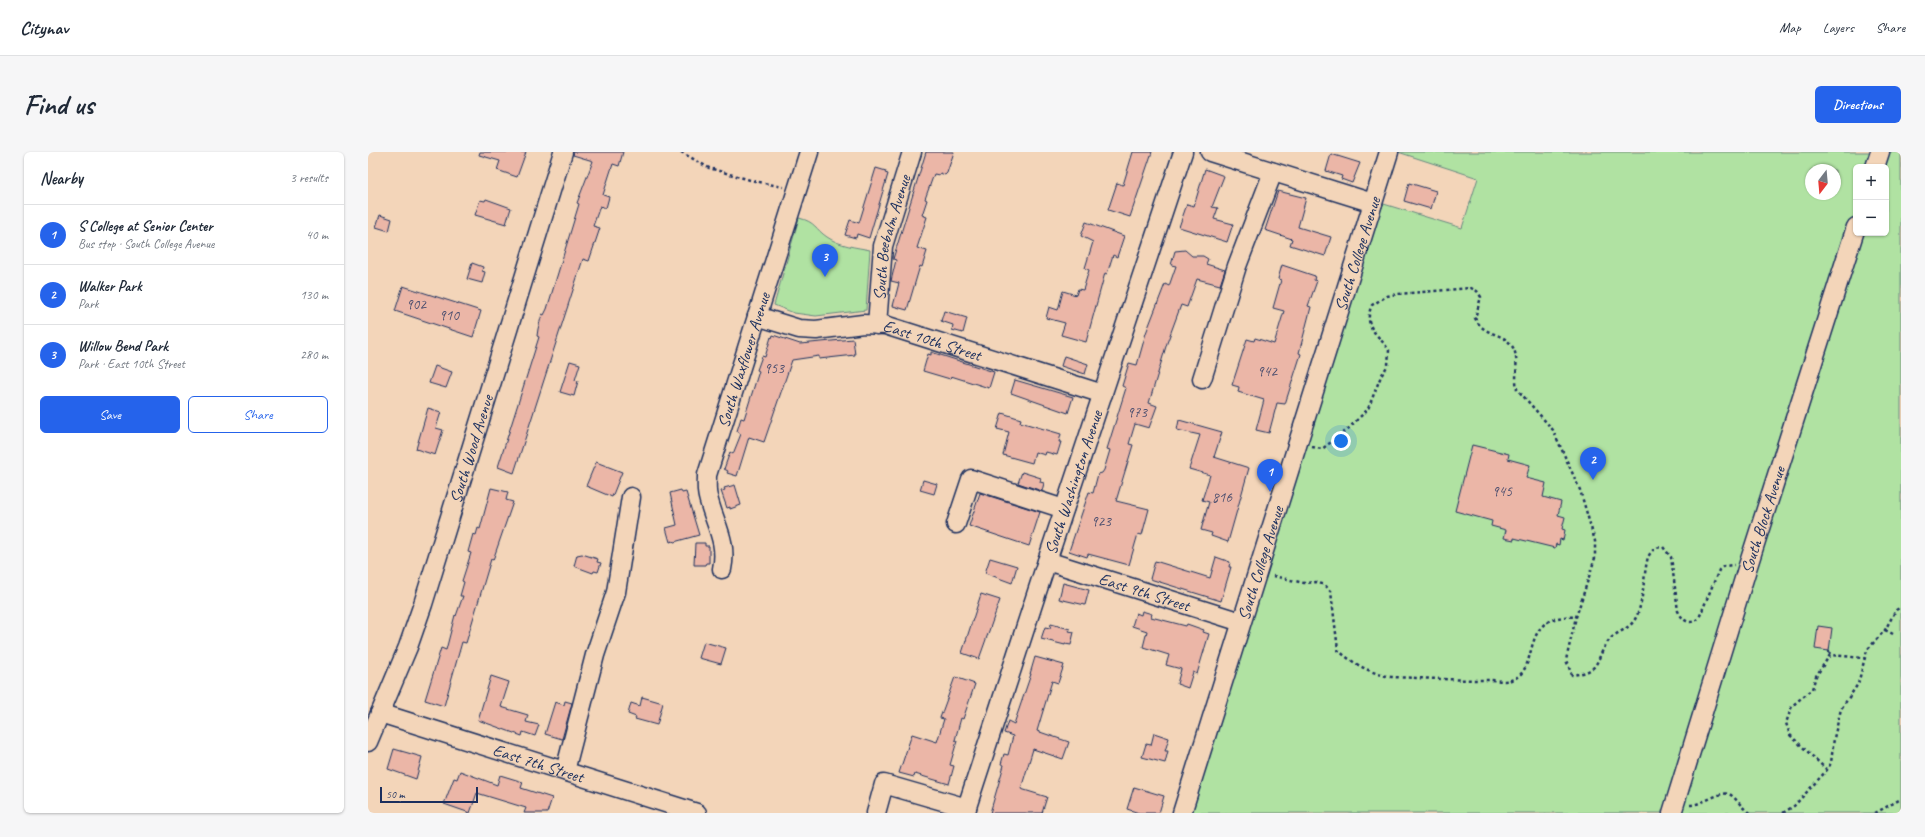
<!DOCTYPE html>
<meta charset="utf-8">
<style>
body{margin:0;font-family:Caveat,sans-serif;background:#f6f6f7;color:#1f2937}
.controls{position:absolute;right:12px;top:12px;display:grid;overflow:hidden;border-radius:6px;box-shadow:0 1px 3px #0004}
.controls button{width:36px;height:36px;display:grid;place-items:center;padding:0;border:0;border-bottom:1px solid #e0e1e3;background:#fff;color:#1f2937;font:20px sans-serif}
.compass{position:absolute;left:1437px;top:12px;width:36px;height:36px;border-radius:50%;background:#fff;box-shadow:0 1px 3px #0004;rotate:196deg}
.scale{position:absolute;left:12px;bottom:10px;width:98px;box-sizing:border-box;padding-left:4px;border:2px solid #1b2f5e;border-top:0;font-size:11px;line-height:14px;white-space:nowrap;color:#1b2f5e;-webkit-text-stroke:3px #f3d5b9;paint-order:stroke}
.you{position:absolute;left:973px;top:289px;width:14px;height:14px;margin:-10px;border:3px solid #fff;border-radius:50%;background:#1a73e8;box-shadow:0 0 0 6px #1a73e833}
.badge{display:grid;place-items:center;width:26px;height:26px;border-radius:50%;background:#2563eb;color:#fff;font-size:13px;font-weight:700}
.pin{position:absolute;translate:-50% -33px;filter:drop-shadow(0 1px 2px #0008)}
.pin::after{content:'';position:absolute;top:21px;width:14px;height:12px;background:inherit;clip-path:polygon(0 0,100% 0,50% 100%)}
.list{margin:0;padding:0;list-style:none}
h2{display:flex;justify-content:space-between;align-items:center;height:52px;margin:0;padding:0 16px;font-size:17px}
h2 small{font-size:13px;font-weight:400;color:#747a83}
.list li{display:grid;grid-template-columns:26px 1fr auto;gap:12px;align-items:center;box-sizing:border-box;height:60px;padding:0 16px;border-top:1px solid #e0e1e3}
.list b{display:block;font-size:15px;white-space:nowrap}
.list p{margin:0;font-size:13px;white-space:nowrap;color:#747a83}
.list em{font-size:13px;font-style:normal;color:#747a83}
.actions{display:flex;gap:8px;padding:12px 16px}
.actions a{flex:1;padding:9px 0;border:1px solid #2563eb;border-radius:6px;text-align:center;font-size:14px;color:#2563eb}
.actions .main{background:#2563eb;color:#fff}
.map{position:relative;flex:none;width:1533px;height:661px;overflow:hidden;border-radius:6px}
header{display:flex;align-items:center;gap:24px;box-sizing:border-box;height:56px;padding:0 20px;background:#fff;border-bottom:1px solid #e0e1e3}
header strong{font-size:19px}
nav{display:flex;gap:22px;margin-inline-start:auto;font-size:14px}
.intro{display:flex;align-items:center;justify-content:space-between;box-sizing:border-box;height:96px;padding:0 24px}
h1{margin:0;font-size:28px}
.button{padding:10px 18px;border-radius:6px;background:#2563eb;color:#fff;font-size:14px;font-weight:700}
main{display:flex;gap:24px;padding:0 24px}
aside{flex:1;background:#fff;border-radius:6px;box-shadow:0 1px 3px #0004}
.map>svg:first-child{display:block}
.green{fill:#b0e2a2;stroke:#668880;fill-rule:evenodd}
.building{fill:#ebb6a7;stroke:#1b2f5e}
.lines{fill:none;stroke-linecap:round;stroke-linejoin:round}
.minor-casing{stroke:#1b2f5e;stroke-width:21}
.path{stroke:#1b2f5e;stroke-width:2.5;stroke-dasharray:3 3;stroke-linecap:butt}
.minor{stroke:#f3d5b9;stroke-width:18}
.labels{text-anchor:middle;stroke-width:3;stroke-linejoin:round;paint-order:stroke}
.number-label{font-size:15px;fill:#4f5170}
.street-label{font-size:17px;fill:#1b2f5e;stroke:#f3d5b9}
</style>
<header>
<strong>Citynav</strong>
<nav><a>Map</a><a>Layers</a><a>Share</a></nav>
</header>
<div class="intro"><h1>Find us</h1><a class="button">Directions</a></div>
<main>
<aside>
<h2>Nearby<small>3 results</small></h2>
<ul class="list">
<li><span class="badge">1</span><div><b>S College at Senior Center</b><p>Bus stop · South College Avenue</p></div><em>40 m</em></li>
<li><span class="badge">2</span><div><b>Walker Park</b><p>Park</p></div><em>130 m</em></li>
<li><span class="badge">3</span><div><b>Willow Bend Park</b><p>Park · East 10th Street</p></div><em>280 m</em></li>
</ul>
<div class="actions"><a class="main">Save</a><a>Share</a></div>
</aside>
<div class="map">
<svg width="1533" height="661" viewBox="0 0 1533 661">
<rect width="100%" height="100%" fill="#f3d5b9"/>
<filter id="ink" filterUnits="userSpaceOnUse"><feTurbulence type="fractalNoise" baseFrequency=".025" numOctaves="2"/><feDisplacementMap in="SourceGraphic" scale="8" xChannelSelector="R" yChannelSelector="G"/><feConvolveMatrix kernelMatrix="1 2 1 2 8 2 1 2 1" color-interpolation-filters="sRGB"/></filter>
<g filter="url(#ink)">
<!-- green -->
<g class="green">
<path d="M1030,0h503v661h-719l192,-612 88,27 16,-50zM1488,15h30v66h-30zM1443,18h24v24h-24z"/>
<path d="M431,66c17,4 16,11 28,19 13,9 29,10 43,13l-4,60 -50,6 -22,-3 -20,-8z"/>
</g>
<!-- building -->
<g class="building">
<path d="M112,0h46l-9,25 -20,-7 3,-9 -21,-6z"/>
<path d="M206,0h49l-4,14 -6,-2 -3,9 -7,22 6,2 -3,11 -6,-2 -7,20 7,2 -11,33 -6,-2 -69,214 -16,-6 41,-130 -2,-1 1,-7 4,-15 2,1 3,-6 32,-105 -2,-1 16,-42 -20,-6z"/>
<path d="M558,0h28l-7,21 -2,2 -5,-2 -1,2 -5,-1 -9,25 2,1 -5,15 5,2 -10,31 10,3 -5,16 -2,-1 -13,44 -14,-4 6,-23 -8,-2 5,-21 -3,-1z"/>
<path d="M765,0h19l-22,65 -22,-7 9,-27 6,2z"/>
<path d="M963,2l29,9 -8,20 -11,-4 1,-3 -16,-5z"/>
<path d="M508,16l10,3 -1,2 3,1 -19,64 -12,-4 -1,4 -11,-3 5,-15 9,3z"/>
<path d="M837,17l19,7 -12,31 6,1 -4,11 19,5 -6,18 -48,-15 8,-23 7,2z"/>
<path d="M1041,31l27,8 -5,18 -27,-8z"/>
<path d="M910,39l28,7 -8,29 33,10 -6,19 -35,-11 2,-6 -27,-9z"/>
<path d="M118,47l25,9 -5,16 -31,-9 5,-15 5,1z"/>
<path d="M12,63l12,4 -3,12 -13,-4z"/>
<path d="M718,70l38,14 -7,21 -4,-2 -6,19 -2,-1 -19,69 -25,-7 4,-12 -19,-5 3,-11 9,3 5,-19 13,4 2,-6 5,1 6,-20 -4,-2 8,-26 -12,-6z"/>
<path d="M817,98l7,6h11l5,3 -2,5 19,6 -5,15 -23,-6 -10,28 -6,-2 -14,38 -18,60 8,3 -8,22 -14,-4 -6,20 4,1 -17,56 33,8 -7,26 -4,-1 -9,31 -41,-11 -1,3 -18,-6 20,-59 4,1 5,-19 4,-1 2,-3 6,-20 -3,-1 19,-61 -4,-2 7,-23 8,2 9,-32 19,-49 4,2 7,-20 -5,-1 4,-14z"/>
<path d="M104,111l11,4 -1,4 3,1 -3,11 -15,-4z"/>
<path d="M914,113l33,11 -1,4 3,1 -9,25 3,1 -12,46 2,1 -16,50 -8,-1 -8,30 -13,-3 8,-30 -26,-8 1,-5 -7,-2 15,-46 7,2 1,-3 19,6 10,-33 -11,-3 8,-28 -3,-1z"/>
<path d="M35,134l78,25 -8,26 -78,-26z"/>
<path d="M576,159l23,7 -4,15 -11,-3 1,-5 -12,-4z"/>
<path d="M405,183l27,9 53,-5 2,16 -36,4v-3l-27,4 -28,82 -15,-5 -12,39 -10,-3 1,-2 -4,-2 6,-17 3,2 8,-20 -4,-3 4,-13 3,1 15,-48 -2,-1 5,-14 3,1 6,-20 1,1z"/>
<path d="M563,200l63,20 -5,16 -38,-12 -1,3 -27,-8 5,-17 3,1z"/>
<path d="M696,204l24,8 -3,10 -24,-8z"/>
<path d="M202,209l10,3 -5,16 3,1 -4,15 -14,-4z"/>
<path d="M67,214l17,6 -6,16 -17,-5z"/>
<path d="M647,228l58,17 -5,16 -57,-20z"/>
<path d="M60,256l13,4 -5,16 7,2 -8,25 -19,-6z"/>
<path d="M634,261l19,6 -1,3 41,12 -2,8h2l-4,13 -11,-3 -1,3 -10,-3 -3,11 -29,-8 6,-23 -12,-3z"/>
<path d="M811,268l43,12 -8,25 35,11 -21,74 -17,-6 1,-3 -11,-3 8,-28 -7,-2 8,-25 -21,-6 11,-34 -23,-5z"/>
<path d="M1104,293l37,9 -1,5 22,6 -4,13 20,5 -3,14 18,5 -3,13 7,2 -3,12 3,1 -2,10 -3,-1 -1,6 -3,-1 -1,4 -41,-10v2l-10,-2 2,-8 -15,-4 1,-5 -37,-10z"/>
<path d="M228,310l26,10 -10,25 -26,-11z"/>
<path d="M654,320l19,6 -1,4 4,1 -2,8 -24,-8z"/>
<path d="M555,328l14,4 -3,10 -14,-4z"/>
<path d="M367,333l6,20 -11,4v-2l-3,1 -6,-17 4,-1 -1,-2z"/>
<path d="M123,336l17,4 -2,8 7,2 -20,58 -2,-1 -25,84 -4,-1 -18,64 -19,-6 16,-52 5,2 9,-35 1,1 7,-20h-3l4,-14 -2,-1 9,-28 -3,-1 5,-18 3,1 2,-7 2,1z"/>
<path d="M313,338l1,3 4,-1 13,43 -25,7 -1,-1 -3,1 -4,-14 11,-3 -7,-32z"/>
<path d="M612,341l60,19 -11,34 -60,-20z"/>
<path d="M327,391h10v3h4v17h-3l-1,2h-11z"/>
<path d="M214,402l16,5 -1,3 4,1 -3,9 -4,-1 -1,2 -19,-7 3,-11z"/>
<path d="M848,405l14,5 -1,5h2l-10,34 -71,-22 5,-18 55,17z"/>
<path d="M622,406l27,8 -5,17 -27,-10z"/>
<path d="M695,431l26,7 -4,15 -26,-6z"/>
<path d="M613,442l19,6 -21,59 -17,-6z"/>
<path d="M774,459l10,3 -1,3 35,9 1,-2 17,6 -1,2 6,2 -12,40 -4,-2 -5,16 -11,-4 4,-15 -15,-4 3,-10 -26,-8 4,-16 -15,-5 4,-13 5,2z"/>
<path d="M683,472l19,5 -1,2 5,1 -3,13 -6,-1v1l-24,-6 4,-12 5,1z"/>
<path d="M1450,474l14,2 -3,23 -14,-2z"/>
<path d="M336,490l22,6 -5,16 -22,-6z"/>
<path d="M667,505l29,8 -6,18 -6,-2 -15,50 32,11 -6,17 -30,-10 -12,40 26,8 -5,16h-52l14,-48 -3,-1 3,-10 4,1 5,-19 -9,-3 4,-12 6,3 17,-50h-1z"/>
<path d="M123,524l18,6 -8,25 27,8 -2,7 13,3 -4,11 -12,-4 -1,4 -44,-16z"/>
<path d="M587,525l20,7 -12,35 -2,-1 -6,22 2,1 -7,24 4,1 -5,18 -34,-10 -1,3 -15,-4 13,-39 25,8 7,-23 -4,-1z"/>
<path d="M274,545l21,6 -6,22 -22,-6 1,-2 -8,-3 3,-11 9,3z"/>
<path d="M197,549l7,2 -10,36 -17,-5 10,-32 9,3z"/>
<path d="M786,581l15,5 -4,13h3l-3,12 -23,-6 4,-13 5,1z"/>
<path d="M26,597l28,8 -6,22 -28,-10z"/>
<path d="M92,619l37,14 3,-10 23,7 -2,6 31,10 -5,15h-23l2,-5 -49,-15 -7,20 -26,-9 10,-26 3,1z"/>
<path d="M766,635l30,9 -5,17h-20l-12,-4z"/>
</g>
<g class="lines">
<defs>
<g id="minor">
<path d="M842,0l163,51"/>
<path d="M1507,15l5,-15"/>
<path id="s1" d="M389,164l42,13 17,1 47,-6 22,1 218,69"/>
<path id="s2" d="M509,173l6,-79 29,-94"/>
<path d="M834,227l35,-113 36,-94"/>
<path d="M588,372l15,-45 93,30"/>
<path id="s3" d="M679,409l194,61"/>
<path id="s4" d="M354,417c6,-28 -8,-46 -14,-72 -2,-7 -1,-15 -1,-22l102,-323"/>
<path id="s5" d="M12,561l317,100"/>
<path id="s6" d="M0,590l40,-95 15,-43 140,-452"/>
<path d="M197,619l30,-116 21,-63 15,-95"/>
<path d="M508,661l8,-29 83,24"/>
<path id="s7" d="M597,661l82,-252 136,-409"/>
<path id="s8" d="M814,661l207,-661"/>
<path id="s9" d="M1304,661l75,-244 109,-342"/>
</g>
</defs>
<!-- minor casing -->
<use href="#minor" class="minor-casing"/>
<!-- path -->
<g class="path">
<path d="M313,0l28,16 41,12 33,7"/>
<path d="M944,295l10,2 25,-19 21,-21 13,-33 7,-11 1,-15c-11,-16 -27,-23 -17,-45l15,-9 10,-2 74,-6 6,3 4,6 -6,21c9,19 27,13 37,28 8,11 2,30 5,43l36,41 27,60 15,51v17l-19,59 -10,43 6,15c29,-4 22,-12 35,-32 6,-10 19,-12 26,-21 11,-13 10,-47 15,-65 4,-7 7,-10 15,-10l8,10 7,54c5,10 12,15 21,7l20,-48 5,-4 10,-1"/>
<path d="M905,424l31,7 12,-1 9,3 6,7 7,58c13,12 30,22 48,26 9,2 20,1 30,2 25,1 49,2 73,2 7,0 16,2 22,0 32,-10 5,-67 65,-63"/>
<path d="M1517,478l8,4"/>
<path d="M1461,499l1,4"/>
<path d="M1459,618l-37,-35 -4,-12 6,-17 20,-17 4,-13 14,-21 34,3"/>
<path d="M1322,653c12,0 29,-14 39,-11 8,4 13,15 21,19"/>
<path d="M1415,661l11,-7 33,-36 4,-7 3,-25 7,-29 17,-25 9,-34 18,-20 11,-20 5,-3"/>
<path d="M1507,661l26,-14"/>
</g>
<!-- minor -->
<use href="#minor" class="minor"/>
</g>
</g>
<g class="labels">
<!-- number labels -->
<g class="number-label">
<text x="48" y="157">902</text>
<text x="81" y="168">910</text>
<text x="406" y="221">953</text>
<text x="899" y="224">942</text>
<text x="769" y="265">973</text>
<text x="1134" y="344">945</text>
<text x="854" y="350">816</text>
<text x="733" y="374">923</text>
</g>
<!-- street labels -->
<g class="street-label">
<text dy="6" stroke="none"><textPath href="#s2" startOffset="89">South Beebalm Avenue</textPath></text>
<text dy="6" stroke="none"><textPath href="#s8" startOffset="586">South College Avenue</textPath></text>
<text dy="6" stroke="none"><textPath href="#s1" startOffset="180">East 10th Street</textPath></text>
<text dy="6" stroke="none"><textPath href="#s4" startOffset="217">South Waxflower Avenue</textPath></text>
<text dy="6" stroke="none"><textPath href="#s6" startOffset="311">South Wood Avenue</textPath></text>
<text dy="6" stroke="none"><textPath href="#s7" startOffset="348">South Washington Avenue</textPath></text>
<text dy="6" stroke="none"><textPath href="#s9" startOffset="307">South Block Avenue</textPath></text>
<text dy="6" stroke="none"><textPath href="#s8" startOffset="262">South College Avenue</textPath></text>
<text dy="6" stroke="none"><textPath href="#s3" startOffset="102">East 9th Street</textPath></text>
<text dy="6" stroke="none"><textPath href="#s5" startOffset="166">East 7th Street</textPath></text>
</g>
</g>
</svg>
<div class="controls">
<button>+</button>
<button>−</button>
</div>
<svg class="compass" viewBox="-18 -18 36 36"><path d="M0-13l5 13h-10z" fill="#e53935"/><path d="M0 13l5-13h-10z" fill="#747a83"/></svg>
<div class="scale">50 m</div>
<div class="you"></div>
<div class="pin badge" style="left:902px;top:340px">1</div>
<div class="pin badge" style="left:1225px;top:328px">2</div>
<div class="pin badge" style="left:457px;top:125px">3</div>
</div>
</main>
